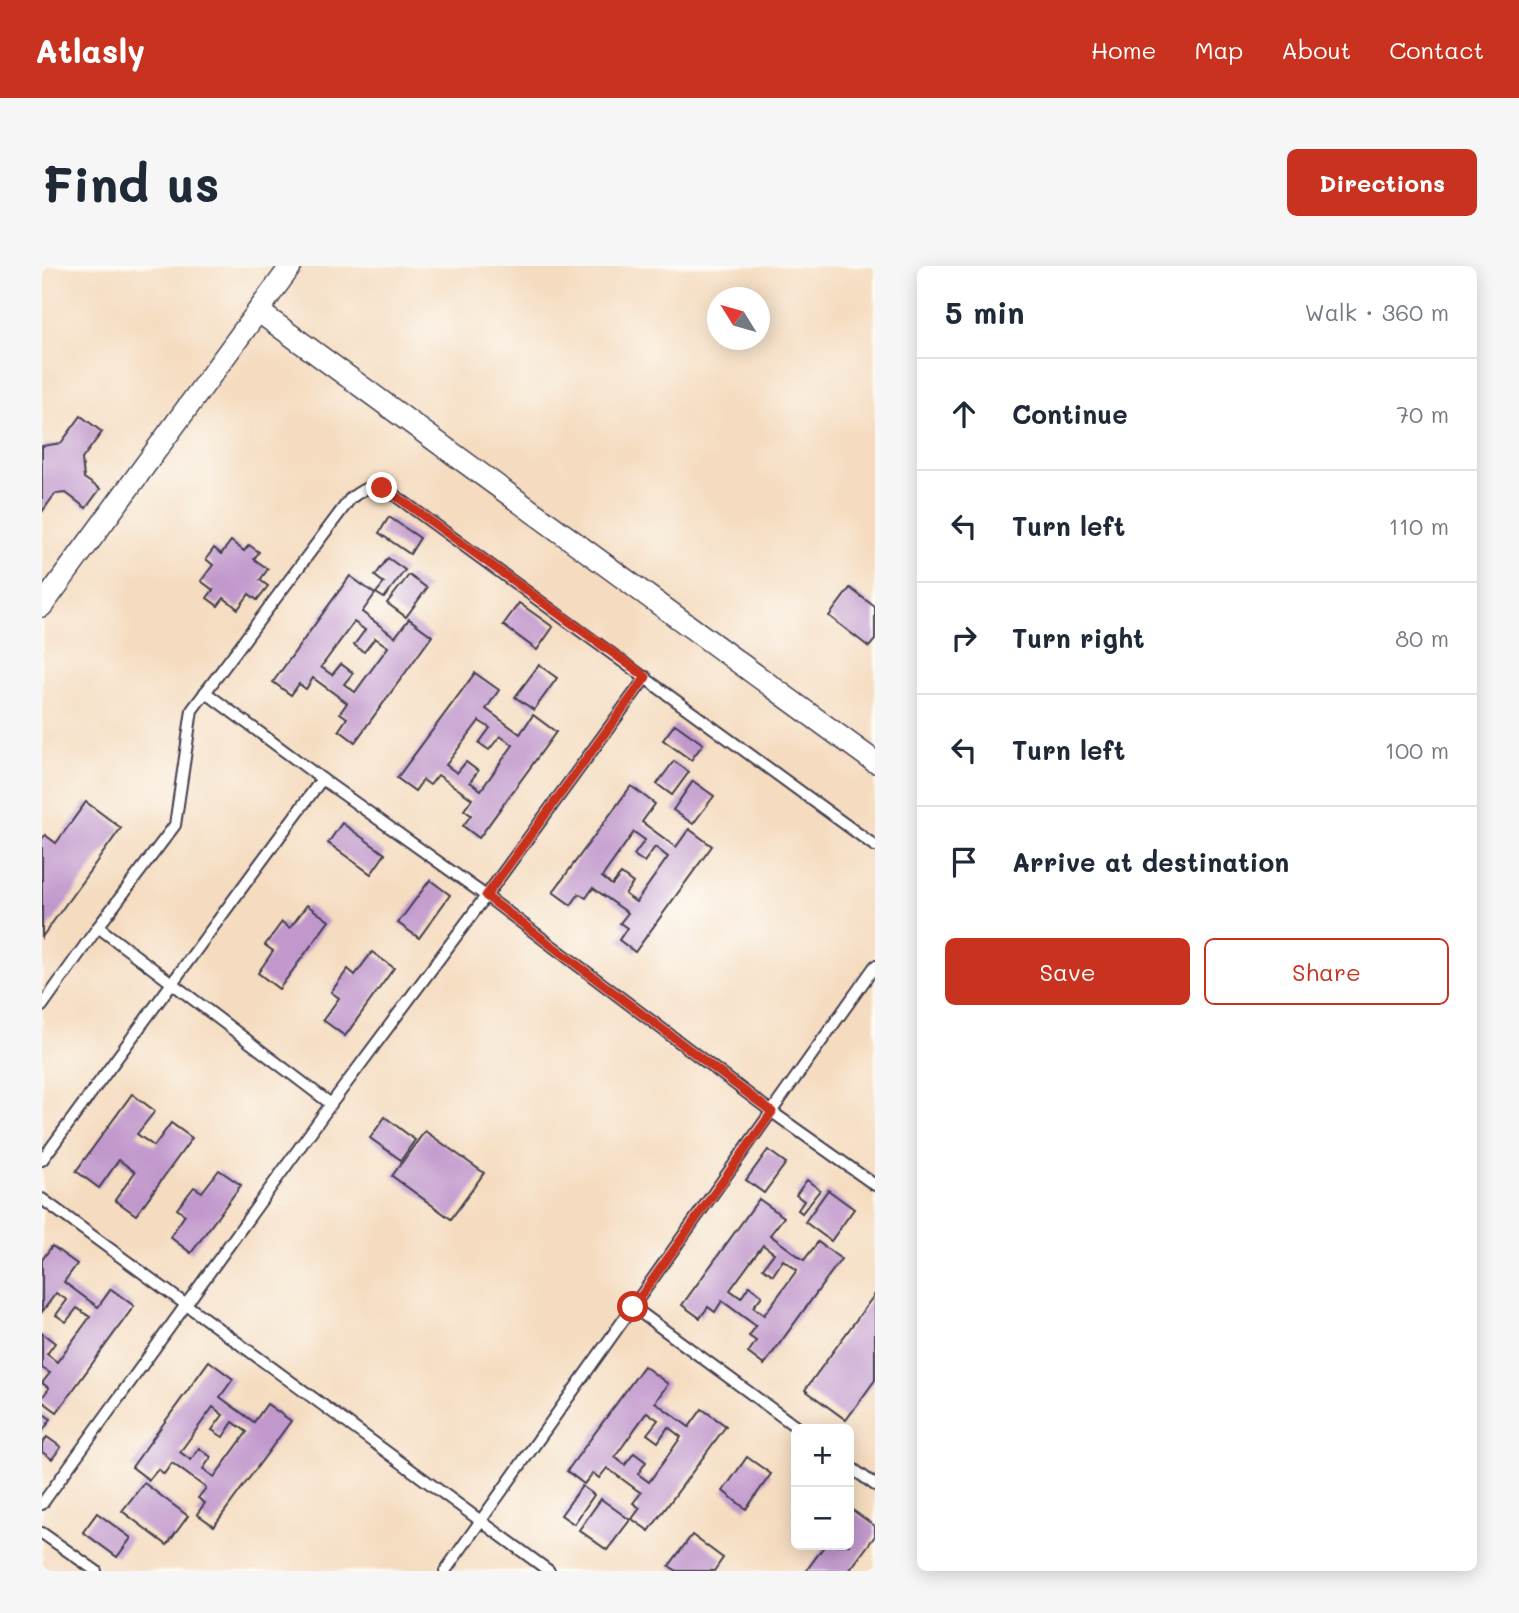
<!DOCTYPE html>
<meta charset="utf-8">
<style>
body{margin:0;font-family:Mali,sans-serif;background:#f6f6f7;color:#1f2937}
.controls{position:absolute;right:21px;bottom:21px;display:grid;overflow:hidden;border-radius:10px;box-shadow:0 4px 18px #0003}
.controls button{width:63px;height:63px;display:grid;place-items:center;padding:0;border:0;border-bottom:2px solid #e0e1e3;background:#fff;color:#1f2937;font:35px sans-serif}
.compass{position:absolute;left:665px;top:21px;width:63px;height:63px;border-radius:50%;background:#fff;box-shadow:0 4px 18px #0003;rotate:307deg}
.stop{position:absolute;width:21px;height:21px;margin:-16px;border:5px solid #c8321e;border-radius:50%;background:#fff}
.stop.end{background:#c8321e;border-color:#fff;box-shadow:0 2px 7px #0008}
.list{margin:0;padding:0;list-style:none}
h2{display:flex;justify-content:space-between;align-items:center;height:91px;margin:0;padding:0 28px;font-size:30px}
h2 small{font-size:23px;font-weight:400;color:#747a83}
.list li{display:grid;grid-template-columns:46px 1fr auto;gap:21px;align-items:center;box-sizing:border-box;height:112px;padding:0 28px;border-top:2px solid #e0e1e3}
.list b{display:block;font-size:26px;white-space:nowrap}
.list em{font-size:23px;font-style:normal;color:#747a83}
.actions{display:flex;gap:14px;padding:21px 28px}
.actions a{flex:1;padding:16px 0;border:2px solid #c8321e;border-radius:10px;text-align:center;font-size:24px;color:#c8321e}
.actions .main{background:#c8321e;color:#fff}
.icon{flex:none;width:38px;height:38px;fill:none;stroke:currentColor;stroke-width:2;stroke-linecap:round;stroke-linejoin:round}
.map{position:relative;flex:none;width:833px;height:1305px;overflow:hidden;border-radius:10px}
header{display:flex;align-items:center;gap:42px;box-sizing:border-box;height:98px;padding:0 35px;background:#c8321e;color:#fff}
header strong{font-size:33px}
nav{display:flex;gap:38px;margin-inline-start:auto;font-size:24px}
.intro{display:flex;align-items:center;justify-content:space-between;box-sizing:border-box;height:168px;padding:0 42px}
h1{margin:0;font-size:49px}
.button{padding:18px 32px;border-radius:10px;background:#c8321e;color:#fff;font-size:24px;font-weight:700}
main{display:flex;gap:42px;padding:0 42px}
aside{flex:1;background:#fff;border-radius:10px;box-shadow:0 4px 18px #0003}
.map>svg:first-child{display:block}
.building{fill:#c198cc;fill-rule:evenodd}
.lines{fill:none;stroke-linecap:round;stroke-linejoin:round}
.lane-casing{stroke:#423e4f;stroke-width:14}
.street-casing{stroke:#423e4f;stroke-width:24}
.lane{stroke:#fff;stroke-width:10}
.street{stroke:#fff;stroke-width:21}
.route{stroke:#c8321e;stroke-width:9}
</style>
<header>
<strong>Atlasly</strong>
<nav><a>Home</a><a>Map</a><a>About</a><a>Contact</a></nav>
</header>
<div class="intro"><h1>Find us</h1><a class="button">Directions</a></div>
<main>
<div class="map">
<svg width="833" height="1305" viewBox="0 0 833 1305">
<rect width="100%" height="100%" fill="#fdfcf7"/>
<filter id="ink" filterUnits="userSpaceOnUse"><feTurbulence type="fractalNoise" baseFrequency=".0143" numOctaves="2"/><feDisplacementMap in="SourceGraphic" scale="14" xChannelSelector="R" yChannelSelector="G"/><feConvolveMatrix kernelMatrix="1 2 1 2 8 2 1 2 1" color-interpolation-filters="sRGB"/></filter>
<filter id="wash" filterUnits="userSpaceOnUse"><feTurbulence type="fractalNoise" baseFrequency=".00686" numOctaves="4" result="noise"/><feDisplacementMap in="SourceGraphic" scale="28" xChannelSelector="R" yChannelSelector="G"/><feGaussianBlur stdDeviation="1.57" result="paint"/><feColorMatrix in="noise" values="0 0 0 0 0 0 0 0 0 0 0 0 0 0 0 0 0 1.4 0 .05"/><feComposite in="paint" operator="in"/></filter>
<g filter="url(#wash)">
<rect width="100%" height="100%" fill="#f5dcc0"/>
<g id="blocks">
<!-- building -->
<g class="building">
<path d="M39,150l21,16 -20,27 2,19 16,11 -14,19 -20,-15 -11,1 -13,18v-66l19,-3z"/>
<path d="M347,251l31,21 -10,16 -31,-21z"/>
<path d="M189,275l13,10 5,-6 10,7 -5,7 14,10 -8,11 8,6 -11,14 -8,-6 -11,15 -14,-11 -6,8 -11,-8 6,-8 -12,-9 12,-16 -7,-6 8,-11 7,6z"/>
<path d="M346,292l17,12 -21,28 -8,-5 8,-10 -9,-7z"/>
<path d="M367,309l18,13 -21,29 -19,-14z"/>
<path d="M308,310l25,18 -13,18 33,25 14,-18 23,17 -77,106 -16,-12 8,-12 -7,-5 7,-10 -34,-25 -7,11 -7,-5 -8,11 -18,-13zM312,356l11,8 -11,15 10,7 11,-14 13,9 -33,45 -11,-8 9,-11 -12,-9 -9,11 -11,-8z"/>
<path d="M808,322l25,19v33l-6,7 -40,-31z"/>
<path d="M477,337l34,24 -16,23 -34,-25z"/>
<path d="M497,399l18,13 -23,32 -19,-13z"/>
<path d="M433,407l24,17 -13,19 34,25 13,-19 23,17 -77,106 -16,-12 8,-11 -7,-5 8,-11 -34,-24 -8,10 -7,-5 -8,11 -18,-13zM437,455l11,7 -11,15 10,7 11,-14 13,9 -32,45 -11,-8 8,-11 -12,-9 -9,11 -11,-8z"/>
<path d="M633,458l28,20 -12,16 -28,-20z"/>
<path d="M632,495l15,11 -17,23 -15,-11z"/>
<path d="M651,515l21,15 -21,28 -20,-14z"/>
<path d="M589,520l24,18 -13,18 34,25 13,-18 23,17 -77,106 -16,-12 8,-12 -7,-5 8,-10 -35,-25 -7,10 -7,-4 -8,11 -18,-13zM592,566l11,8 -11,15 10,7 11,-15 13,10 -32,45 -11,-8 8,-11 -12,-9 -9,11 -10,-8z"/>
<path d="M44,536l35,26 -79,109v-98l3,-4 11,8z"/>
<path d="M300,557l43,31 -14,20 -43,-31z"/>
<path d="M388,614l20,15 -31,43 -21,-15z"/>
<path d="M265,639l22,16 -50,68 -21,-16 15,-22 -8,-6 17,-23 8,6z"/>
<path d="M330,686l22,16 -49,68 -22,-16 16,-22 -8,-6 17,-23 7,6z"/>
<path d="M90,828l23,17 -18,23 17,12 17,-23 21,15 -56,77 -21,-15 20,-28 -16,-12 -20,28 -23,-17z"/>
<path d="M343,851l30,23 -14,20 -31,-22z"/>
<path d="M383,865l59,42 -33,46 -59,-43z"/>
<path d="M726,884l18,13 -22,30 -18,-13z"/>
<path d="M177,904l22,15 -50,68 -21,-16 15,-22 -8,-6 17,-22 8,5z"/>
<path d="M765,914l13,10 -18,23 -4,-3 6,-9 -8,-6z"/>
<path d="M786,924l26,19 -23,32 -26,-19z"/>
<path d="M717,933l25,18 -14,18 34,25 14,-18 23,17 -77,106 -16,-12 8,-12 -7,-5 7,-10 -34,-25 -7,11 -7,-5 -8,11 -18,-13zM721,979l11,8 -11,15 10,7 10,-15 14,10 -33,45 -11,-8 9,-11 -13,-10 -8,12 -11,-8z"/>
<path d="M10,980l25,18 -13,18 34,25 13,-18 23,17 -77,106 -15,-11v-3l7,-10 -7,-5 8,-10 -8,-5v-35l13,10 -8,11 10,8 33,-45 -13,-9 -11,14 -10,-7 11,-15 -11,-7 -14,19v-52z"/>
<path d="M833,1028v86l-29,40 -41,-30z"/>
<path d="M167,1095l24,18 -13,18 34,25 13,-18 24,17 -77,105 -17,-12 8,-11 -7,-5 8,-10 -34,-25 -8,11 -6,-5 -9,11 -17,-13zM171,1141l10,8 -11,15 11,7 10,-15 14,10 -33,45 -11,-8 8,-12 -12,-9 -8,12 -11,-8z"/>
<path d="M602,1100l24,18 -13,18 34,25 13,-18 24,17 -77,105 -17,-12 8,-11 -7,-5 8,-10 -34,-25 -8,10 -6,-5 -9,11 -17,-13zM605,1146l11,8 -11,14 11,8 10,-15 13,10 -32,45 -11,-8 8,-12 -12,-9 -9,12 -10,-8z"/>
<path d="M0,1147l9,6 -9,13z"/>
<path d="M5,1171l14,10 -9,12 -10,-7v-8z"/>
<path d="M705,1191l24,17 -25,35 -23,-18z"/>
<path d="M102,1217l44,33 -21,29 -45,-34z"/>
<path d="M540,1220l12,9 -20,29 -13,-9z"/>
<path d="M559,1233l29,21 -23,30 -28,-20z"/>
<path d="M809,1243l24,17v10l-26,35h-43l19,-26h24v-32z"/>
<path d="M55,1247l34,25 -14,19 -34,-25z"/>
<path d="M650,1269l31,23 -9,13h-37l-8,-5z"/>
</g>
</g>
</g>
<g filter="url(#ink)">
<use href="#blocks" fill-opacity="0" stroke="#423e4f" stroke-width="2"/>
<g class="lines">
<defs>
<g id="lane">
<path d="M163,426l117,87 164,117 286,216 103,73"/>
<path d="M56,661l233,177"/>
<path d="M0,740l56,-79 77,-102 17,-115 158,-211c17,-14 23,-15 43,-5l482,352"/>
<path d="M0,894l280,-381"/>
<path d="M0,933l507,372"/>
<path d="M591,1041l166,122"/>
<path d="M807,1200l26,19"/>
<path d="M0,1238l289,-400 155,-208 160,-219"/>
<path d="M0,1267l54,38"/>
<path d="M403,1305l430,-605"/>
</g>
<g id="street">
<path d="M216,45l617,451"/>
<path d="M0,340l249,-340"/>
</g>
</defs>
<!-- lane casing -->
<use href="#lane" class="lane-casing"/>
<!-- street casing -->
<use href="#street" class="street-casing"/>
<!-- lane -->
<use href="#lane" class="lane"/>
<!-- street -->
<use href="#street" class="street"/>
</g>
</g>
<g class="lines" filter="url(#ink)">
<!-- route -->
<path class="route" d="M340,222l11,6 253,183 -160,219 286,216 -139,195"/>
</g>
</svg>
<div class="controls">
<button>+</button>
<button>−</button>
</div>
<svg class="compass" viewBox="-18 -18 36 36"><path d="M0-13l5 13h-10z" fill="#e53935"/><path d="M0 13l5-13h-10z" fill="#747a83"/></svg>
<div class="stop" style="left:591px;top:1041px"></div>
<div class="stop end" style="left:340px;top:222px"></div>
</div>
<aside>
<h2>5 min<small>Walk · 360 m</small></h2>
<ul class="list">
<li><svg class="icon" aria-label="ahead" viewBox="0 0 24 24"><path d="M12 20V5M6 11l6-6 6 6"/></svg><div><b>Continue</b></div><em>70 m</em></li>
<li><svg class="icon" aria-label="left" viewBox="0 0 24 24"><path d="M17 20v-9H6M10 6l-5 5 5 5"/></svg><div><b>Turn left</b></div><em>110 m</em></li>
<li><svg class="icon" aria-label="right" viewBox="0 0 24 24"><path d="M7 20v-9h11M14 6l5 5-5 5"/></svg><div><b>Turn right</b></div><em>80 m</em></li>
<li><svg class="icon" aria-label="left" viewBox="0 0 24 24"><path d="M17 20v-9H6M10 6l-5 5 5 5"/></svg><div><b>Turn left</b></div><em>100 m</em></li>
<li><svg class="icon" aria-label="arrive" viewBox="0 0 24 24"><path d="M6 21V4h12l-3 4 3 4H6"/></svg><div><b>Arrive at destination</b></div></li>
</ul>
<div class="actions"><a class="main">Save</a><a>Share</a></div>
</aside>
</main>
